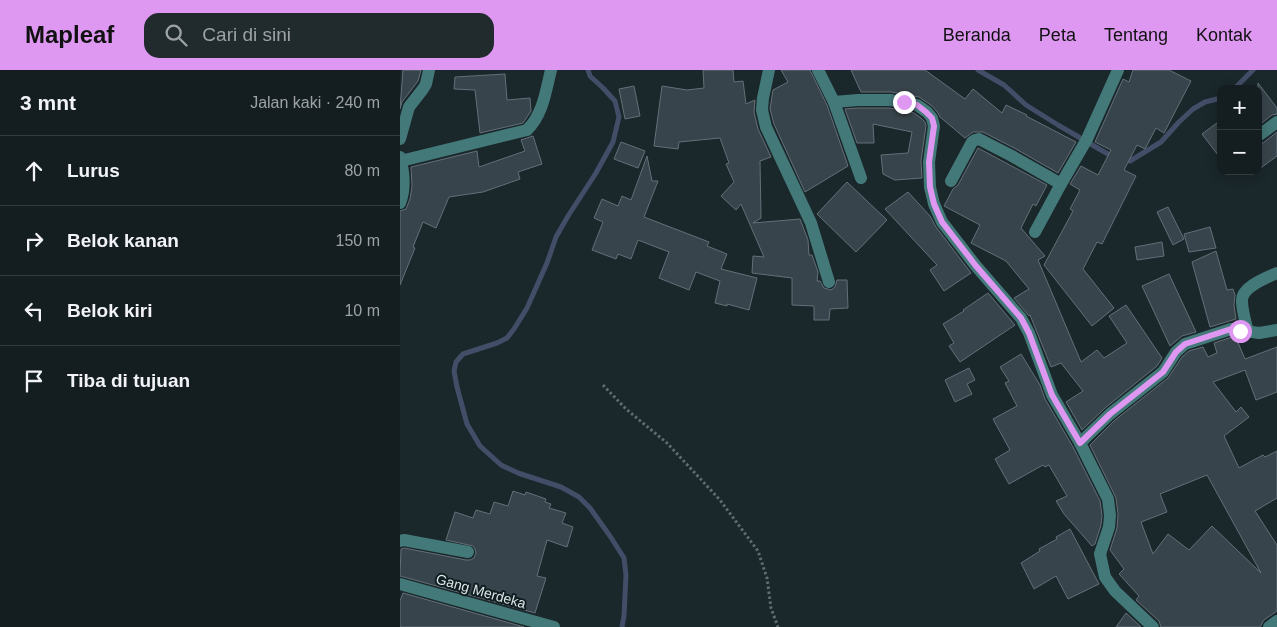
<!DOCTYPE html>
<html lang="id">
<meta charset="utf-8">
<style>
body{margin:0;font-family:Arial,sans-serif;background:#212a2d;color:#f1f3f6}
.controls{position:absolute;right:15px;top:15px;display:grid;overflow:hidden;border-radius:10px;box-shadow:0 2px 12px #0003}
.controls button{width:45px;height:45px;display:grid;place-items:center;padding:0;border:0;border-bottom:1px solid #333b3e;background:#141d20;color:#f1f3f6;font:25px sans-serif}
.stop{position:absolute;width:15px;height:15px;margin:-11px;border:4px solid #de98f2;border-radius:50%;background:#fff}
.stop.end{background:#de98f2;border-color:#fff;box-shadow:0 1px 5px #0008}
.list{margin:0;padding:0;list-style:none}
h2{display:flex;justify-content:space-between;align-items:center;height:65px;margin:0;padding:0 20px;font-size:21px}
h2 small{font-size:16px;font-weight:400;color:#9da2a5}
.list li{display:grid;grid-template-columns:32px 1fr auto;gap:15px;align-items:center;box-sizing:border-box;height:70px;padding:0 20px;border-top:1px solid #333b3e}
.list b{display:block;font-size:19px;white-space:nowrap}
.list em{font-size:16px;font-style:normal;color:#9da2a5}
.icon{flex:none;width:28px;height:28px;fill:none;stroke:currentColor;stroke-width:2;stroke-linecap:round;stroke-linejoin:round}
.map{position:relative;flex:none;width:877px;height:557px;overflow:hidden}
header{display:flex;align-items:center;gap:30px;box-sizing:border-box;height:70px;padding:0 25px;background:#de98f2;color:#111}
header strong{font-size:24px}
nav{display:flex;gap:28px;margin-inline-start:auto;font-size:18px}
.search{width:350px;height:45px;background:#212a2d;display:flex;align-items:center;gap:12px;box-sizing:border-box;padding:0 18px;border-radius:15px;color:#9da2a5;font-size:19px}
main{display:flex}
aside{flex:1;background:#141d20}
.map>svg:first-child{display:block}
.lines{fill:none;stroke-linecap:round;stroke-linejoin:round}
.stream{stroke:#424e68;stroke-width:5}
.building{fill:#38444b;stroke:#647079;fill-rule:evenodd}
.path{stroke:#606c6f;stroke-width:3;stroke-dasharray:2.5 2.5;stroke-linecap:butt}
.minor{stroke:#447979;stroke-width:12}
.route{stroke:#de98f2;stroke-width:6}
.labels{text-anchor:middle;stroke-width:4;stroke-linejoin:round;paint-order:stroke}
.street-label{font-size:14px;fill:#dce5e7;stroke:#101e21}
</style>
<header>
<strong>Mapleaf</strong>
<div class="search"><svg class="icon" aria-label="search" viewBox="0 0 24 24"><circle cx="10" cy="10" r="6"/><path d="M15 15l6 6"/></svg>Cari di sini</div>
<nav><a>Beranda</a><a>Peta</a><a>Tentang</a><a>Kontak</a></nav>
</header>
<main>
<aside>
<h2>3 mnt<small>Jalan kaki · 240 m</small></h2>
<ul class="list">
<li><svg class="icon" aria-label="ahead" viewBox="0 0 24 24"><path d="M12 20V5M6 11l6-6 6 6"/></svg><div><b>Lurus</b></div><em>80 m</em></li>
<li><svg class="icon" aria-label="right" viewBox="0 0 24 24"><path d="M7 20v-9h11M14 6l5 5-5 5"/></svg><div><b>Belok kanan</b></div><em>150 m</em></li>
<li><svg class="icon" aria-label="left" viewBox="0 0 24 24"><path d="M17 20v-9H6M10 6l-5 5 5 5"/></svg><div><b>Belok kiri</b></div><em>10 m</em></li>
<li><svg class="icon" aria-label="arrive" viewBox="0 0 24 24"><path d="M6 21V4h12l-3 4 3 4H6"/></svg><div><b>Tiba di tujuan</b></div></li>
</ul>
</aside>
<div class="map">
<svg width="877" height="557" viewBox="0 0 877 557">
<rect width="100%" height="100%" fill="#1a272b"/>
<g class="lines">
<!-- stream -->
<g class="stream">
<path d="M188,0l2,6 13,12 12,13 4,16 -6,25 -17,31 -28,43 -12,21 -9,26 -20,45 -13,21 -7,9 -10,5 -34,11 -7,8 -2,9 3,16 10,37 13,22 21,19 17,8 43,14 18,10 11,11 20,28 14,22 2,17 -2,41 -2,11"/>
<path d="M578,0l26,15 22,20 32,20 55,32"/>
<path d="M834,19l19,-19"/>
<path d="M723,90l7,1 31,-19 18,-20 14,-13 12,-7 16,-4"/>
</g>
</g>
<!-- building -->
<g class="building">
<path d="M3,0h18l-3,11 -16,21 -2,7z"/>
<path d="M303,0h30l1,12 9,-1 3,23 9,-4 -1,12 4,17 13,28 -11,4 1,57 -8,5 47,-4 8,21 1,15h3l6,17 -1,9h3l4,7 7,2 4,-3 2,-7h10l1,28 -18,1 -1,11h-15v-14l-22,-1v-27l-40,-5 1,-17 11,1 -23,-53 -5,6 -15,-14 13,-14 -8,-18 3,-1 -9,-25 -41,4 -1,7 -24,-3 8,-60 25,4 17,-2z"/>
<path d="M381,0h29l17,35 21,61 -43,26 -31,-68 -4,-15 3,-19 15,-8z"/>
<path d="M451,0h74l40,29 8,-10 29,24 4,-8 21,10 -1,1 50,26 -18,31 -42,-24 -33,-17h-10l-8,6 -25,-21 -2,-4 -6,-7 -13,-9 -28,-5h-30z"/>
<path d="M733,0h36l22,11 -27,52 -8,-5 -11,21 -8,-4 -13,25 12,6 -34,68 -5,-2 -14,27 31,39 -22,18 -48,-61 29,-54 -3,-2 10,-19 -10,-6 11,-18 17,9 13,-25 -16,-8 28,-63 6,3z"/>
<path d="M105,4l2,26 23,-2 1,13 -8,12 -43,10 -5,-43 -21,-1 1,-12z"/>
<path d="M858,13l19,25v6l-5,1 -14,11z"/>
<path d="M234,16l6,30 -15,3 -6,-30z"/>
<path d="M458,38h31l14,2 11,3 7,5 4,4 1,4 -5,35 1,17 -27,2 -12,-6 -2,-19 27,-2 4,-21 -39,-8 1,19h-17l-12,-34z"/>
<path d="M821,50v39l-19,-25z"/>
<path d="M877,62v24l-19,14v-26l5,-1z"/>
<path d="M133,66l9,28 -24,8 2,7 -37,13 -34,5 -13,31 -13,-6 -10,25 2,1 -15,37v-74l6,-2 4,-10 2,-13 -1,-19 66,-16 2,16 46,-16 -4,-11z"/>
<path d="M221,72l24,9 -7,17 -24,-9z"/>
<path d="M578,78l69,37 -11,21 -3,-2 -12,24 24,28 -7,4 43,102 16,-12 7,8 23,-15 -18,-27 17,-11 36,53 -5,8 -52,42 -23,22 -16,-28 17,-11 -22,-28 -10,4 -21,-52 -1,1 -15,-18 15,-9 -23,-28 -35,-18 9,-18 -36,-19 9,-17 5,-4z"/>
<path d="M247,86l5,25h6l-14,36 65,25 -2,4 20,8 -6,15 36,9 -8,32 -22,-6v2l-12,-3 5,-22 -24,-9 -7,18 -30,-12 10,-26 -31,-12 -7,19 -13,-5 -2,5 -24,-9 11,-28 -9,-4 8,-19 16,7 4,-10 9,4z"/>
<path d="M447,112l40,38 -31,32 -39,-38z"/>
<path d="M508,122l22,24 6,11 35,46 -27,18 -14,-21 7,-5 -52,-56z"/>
<path d="M768,137l16,32 -11,6 -16,-33z"/>
<path d="M810,157l6,21 -27,4 -5,-18z"/>
<path d="M762,172l2,14 -27,4 -2,-13z"/>
<path d="M816,181l11,39 6,-1 2,6 -1,10 2,14 -26,8 -18,-65z"/>
<path d="M769,204l27,58 -14,4 -12,10 -28,-60z"/>
<path d="M588,223l27,32 -55,37 -11,-16 5,-3 -11,-19 21,-13 -1,-1z"/>
<path d="M832,267l4,1 9,21 32,-12v45l-21,8 -11,-30 -32,12 23,30 5,-5 8,10 -25,19 15,32 24,-13 2,2 12,-6v47l-22,13 22,34v66l-13,9 -4,7h-99l-2,-6 -23,-21 3,-4 -20,-22 5,-5 -14,-19 7,-22 1,-14 -2,-16 -26,-53 25,-25 53,-42 14,-21 7,-6 14,-4 5,10 9,-4 -3,-10zM807,405l54,98 -49,-47 -23,24 -21,-16 -15,20 -12,-32 26,-10 -7,-18z"/>
<path d="M621,284l19,31 5,14 28,48 27,54 2,14 -1,10 -6,19 -3,2 -28,-32 -8,-13 11,-5 -18,-31 -4,2 -2,-2 -34,19 -14,-25 15,-9 -17,-31 24,-13 -12,-23 4,-2 -9,-14z"/>
<path d="M569,298l6,12 -8,4 5,10 -17,8 -10,-22z"/>
<path d="M113,421l12,4 1,-3 20,7 -1,3 6,2 -2,4 17,5 -4,10 11,4 -6,20 -20,-7 -10,36 9,2 -11,35 -135,-37 1,-27 3,-1 62,12h4l4,-2 2,-5 -1,-4 -2,-3 -27,-6 9,-28 18,6 3,-8 14,4 4,-12 14,4z"/>
<path d="M670,459l29,55 -31,15 -12,-23 -22,13 -13,-26 19,-12 -1,-2 18,-10 -1,-2z"/>
<path d="M3,523l121,34h-124v-26z"/>
<path d="M726,543l15,14h-25z"/>
</g>
<g class="lines">
<!-- path -->
<path class="path" d="M203,315l23,24 41,34 53,57 38,51 9,27 4,30 7,19"/>
<!-- minor -->
<g class="minor">
<path d="M369,0l-6,28 -1,12 4,17 45,96 18,59"/>
<path d="M418,0l16,32 27,76"/>
<path d="M434,32l24,-2h32l14,2 13,3 10,7 5,6 2,8 -5,36 1,25 4,17 8,18 34,44 45,52 8,15 23,62 28,48 28,56 2,16 -1,12 -9,27 5,23 10,14 38,36"/>
<path d="M858,66l19,-14"/>
<path d="M0,69l9,-32 14,-18 3,-5 3,-14"/>
<path d="M0,87c4,15 6,31 0,46"/>
<path d="M1,91l126,-31c16,-15 19,-40 24,-60"/>
<path d="M551,111l21,-39 3,-2 4,-1 33,17 49,28"/>
<path d="M635,162l26,-48 26,-45 31,-69"/>
<path d="M848,262c-2,-9 -6,-21 -6,-31 -1,-14 24,-23 35,-28"/>
<path d="M680,373l30,-29 53,-42 13,-20 9,-8 46,-15 28,4 18,-3"/>
<path d="M0,471l4,-1 64,12"/>
<path d="M0,514l154,43"/>
<path d="M869,557l8,-6"/>
</g>
</g>
<g class="lines">
<!-- route -->
<path class="route" d="M504,32l13,3 9,7 6,6 2,8 -5,36 1,25 4,17 8,18 34,44 45,52 8,15 23,62 28,48 30,-29 53,-42 13,-20 9,-8 46,-15 9,2"/>
</g>
<g class="labels">
<!-- street labels -->
<g class="street-label">
<text transform="translate(81 521) rotate(16)" y="5">Gang Merdeka</text>
</g>
</g>
</svg>
<div class="controls">
<button>+</button>
<button>−</button>
</div>
<div class="stop" style="left:840px;top:261px"></div>
<div class="stop end" style="left:504px;top:32px"></div>
</div>
</main>
